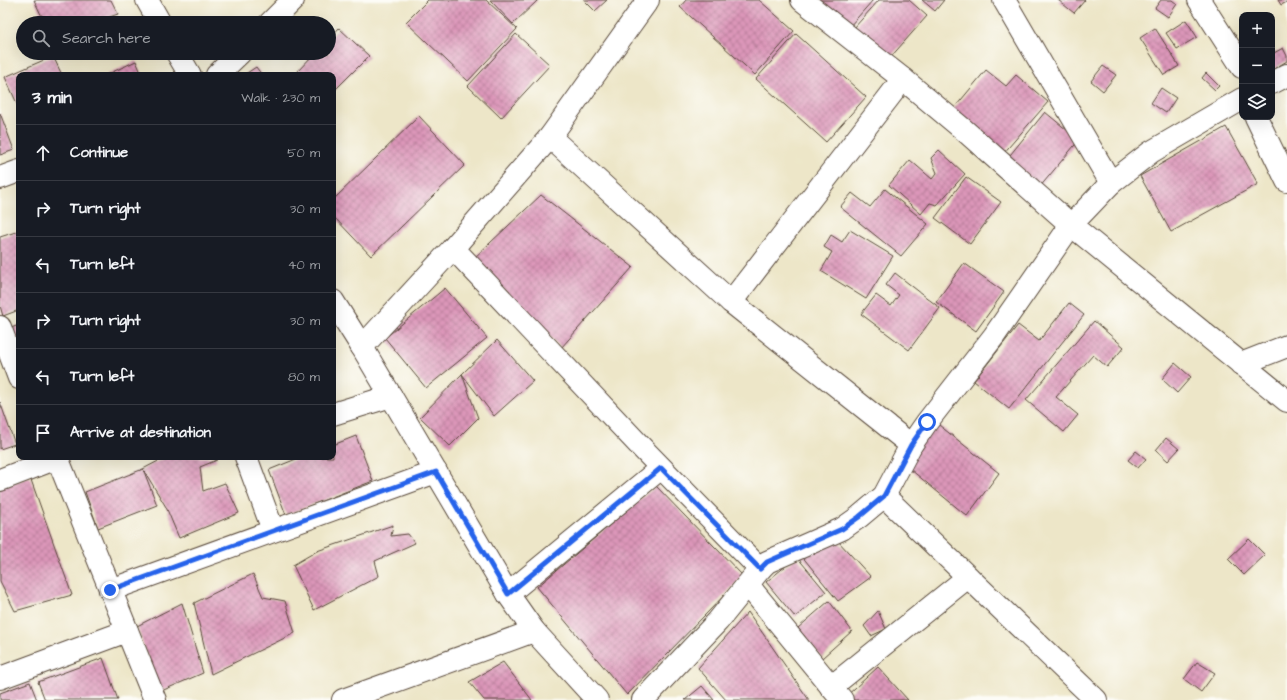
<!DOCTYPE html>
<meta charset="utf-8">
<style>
body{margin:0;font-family:"Architects Daughter",sans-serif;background:#242831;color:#f1f3f6}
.controls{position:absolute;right:12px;top:12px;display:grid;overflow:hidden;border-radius:8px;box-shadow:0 4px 16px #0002}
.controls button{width:36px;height:36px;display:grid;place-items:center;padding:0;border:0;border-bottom:1px solid #363941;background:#171b24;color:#f1f3f6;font:20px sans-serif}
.stop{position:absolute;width:12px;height:12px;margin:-9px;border:3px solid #2563eb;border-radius:50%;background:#fff}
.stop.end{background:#2563eb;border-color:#fff;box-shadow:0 1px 4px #0008}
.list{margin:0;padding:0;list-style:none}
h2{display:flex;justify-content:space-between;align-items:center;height:52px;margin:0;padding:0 16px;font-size:17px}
h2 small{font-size:13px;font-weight:400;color:#9ea1a6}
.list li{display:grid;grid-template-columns:26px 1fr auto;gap:12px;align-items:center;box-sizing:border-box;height:56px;padding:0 16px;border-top:1px solid #363941}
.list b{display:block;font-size:15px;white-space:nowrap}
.list em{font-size:13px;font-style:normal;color:#9ea1a6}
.icon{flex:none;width:22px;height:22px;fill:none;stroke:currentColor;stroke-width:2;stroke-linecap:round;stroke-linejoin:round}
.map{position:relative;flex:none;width:1287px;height:700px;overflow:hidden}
.search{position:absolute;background:#171b24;box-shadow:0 4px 16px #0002;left:16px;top:16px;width:320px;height:44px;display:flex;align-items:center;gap:10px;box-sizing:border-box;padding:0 14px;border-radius:22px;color:#9ea1a6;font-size:15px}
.panel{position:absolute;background:#171b24;box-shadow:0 4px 16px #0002;left:16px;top:72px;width:320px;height:388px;border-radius:8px}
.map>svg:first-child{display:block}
.building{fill:url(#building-cross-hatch)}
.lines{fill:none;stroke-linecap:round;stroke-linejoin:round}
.minor-casing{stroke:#564638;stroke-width:24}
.minor{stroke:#fff;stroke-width:22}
.route{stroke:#2563eb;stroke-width:5}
</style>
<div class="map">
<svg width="1287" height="700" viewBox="0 0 1287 700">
<defs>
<pattern id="building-cross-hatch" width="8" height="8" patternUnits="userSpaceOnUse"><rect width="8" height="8" fill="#dc96b9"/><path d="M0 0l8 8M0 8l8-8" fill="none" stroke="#b47b96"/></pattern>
</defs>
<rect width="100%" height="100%" fill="#fdfcf7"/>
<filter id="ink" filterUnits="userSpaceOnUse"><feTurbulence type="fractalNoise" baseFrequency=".025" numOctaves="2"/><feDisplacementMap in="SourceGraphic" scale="8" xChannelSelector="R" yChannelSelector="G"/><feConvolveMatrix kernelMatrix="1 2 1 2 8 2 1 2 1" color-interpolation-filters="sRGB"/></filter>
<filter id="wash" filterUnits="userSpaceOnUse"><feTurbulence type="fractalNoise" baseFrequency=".012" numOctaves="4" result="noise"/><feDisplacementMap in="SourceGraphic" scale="16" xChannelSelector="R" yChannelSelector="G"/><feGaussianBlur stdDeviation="0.9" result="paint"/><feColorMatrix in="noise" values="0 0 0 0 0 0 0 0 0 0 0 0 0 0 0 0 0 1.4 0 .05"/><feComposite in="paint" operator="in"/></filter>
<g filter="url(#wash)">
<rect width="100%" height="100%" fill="#ede6c8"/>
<g id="blocks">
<!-- building -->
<g class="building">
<path d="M34,0h77l7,14 -25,9h-48z"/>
<path d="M428,0h58l31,29 -49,52 -62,-59z"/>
<path d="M490,0h48l-25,24z"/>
<path d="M584,0h23l-12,11z"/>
<path d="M686,0h73l35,31 -39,44 -75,-68z"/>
<path d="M819,0h54l-24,27z"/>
<path d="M879,0h30l18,16 -38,43 -35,-31z"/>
<path d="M922,0h22l-9,11z"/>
<path d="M1058,0h27l-11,13z"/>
<path d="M1161,0h11l5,4 -9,13 -13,-9z"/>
<path d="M1278,0h9v2l-6,3z"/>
<path d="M1186,20l11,17 -20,12 -11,-16z"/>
<path d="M339,28l30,28 -36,36v-17h-36l-1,-2 19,-20h14v-14z"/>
<path d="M1155,28l24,38 -15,9 -24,-37z"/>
<path d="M516,34l34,31 -49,53 -33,-32z"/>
<path d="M796,34l70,63 -40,45 -70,-63z"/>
<path d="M1283,48l4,8v5l-15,9v-16z"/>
<path d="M53,56l9,19h-43v33l-14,-31z"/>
<path d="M136,61l6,14h-36z"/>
<path d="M1103,66l13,9 -13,16 -12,-10z"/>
<path d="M256,67l6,8h-18z"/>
<path d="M986,70l20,16 10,-11 32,27 -46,53 -51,-43z"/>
<path d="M1206,73l13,13 -4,4 -13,-12z"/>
<path d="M1161,88l15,10 -10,15 -15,-10z"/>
<path d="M1045,112l34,28 -40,48 -33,-28z"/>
<path d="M0,113l14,37 -14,5z"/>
<path d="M419,116l46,49 -94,91 -38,-40v-16z"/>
<path d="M1226,127l32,57 -87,48 -31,-56z"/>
<path d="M939,150l26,24 -28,31 -7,-2 -9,11 -32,-29 21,-25 22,19 5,-6 -6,-15z"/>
<path d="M966,177l35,25 -31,42 -35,-26z"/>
<path d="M885,189l43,35 -27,32 -61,-49 12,-14 18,14z"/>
<path d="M541,195l92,72 -72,81 -88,-89z"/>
<path d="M850,230l43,26 -27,43 -45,-28 11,-19 -8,-5 7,-12 11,7z"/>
<path d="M19,231v79l-16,6 -3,-10v-69z"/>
<path d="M964,263l40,29 -28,39 -40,-29z"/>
<path d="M895,273l45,35 -31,42 -48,-36 15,-19 15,11 8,-11 -13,-10z"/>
<path d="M445,288l42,50 -61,50 -41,-50z"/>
<path d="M1069,303l15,12 -75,94 -35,-28 44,-56 21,16z"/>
<path d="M1094,321l30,26 -17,20 -14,-12 -37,42 22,18 -14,17 -38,-32z"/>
<path d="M19,325v20l-8,-17z"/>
<path d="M497,340l36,41 -39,35 -32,-42z"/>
<path d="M1175,363l16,14 -14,16 -15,-14z"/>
<path d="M462,374l16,44 -28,28 -30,-29z"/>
<path d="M0,402l15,42 -15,5z"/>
<path d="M934,421l65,52 -32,43 -62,-51z"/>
<path d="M356,436l17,45 -87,34 -17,-45 32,-13h32v-12z"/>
<path d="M1166,438l13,11 -11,12 -12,-11z"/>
<path d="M1136,451l10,8 -8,9 -10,-8z"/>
<path d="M166,457h49l2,3 -17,7 3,24 22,-8 14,30 -60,25 -13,-31 -23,-38z"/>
<path d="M143,469l14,36 -59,23 -13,-36z"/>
<path d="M30,477l42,118 -57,16 -15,-30v-94z"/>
<path d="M656,486l87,90 -116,119 -90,-108z"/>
<path d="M393,525l-2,11 17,-2 7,9 -40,18 4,15 -65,34 -21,-45 24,-14z"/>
<path d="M1249,539l16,16 -21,20 -16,-16z"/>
<path d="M838,541l33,36 -33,24 -37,-46z"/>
<path d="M797,557l29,35 -31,25 -29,-35z"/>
<path d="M253,574l10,23 22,4 10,32 -84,41 -17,-71z"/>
<path d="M829,601l23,30 -30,27 -24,-30z"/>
<path d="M182,603l21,70 -44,19 -22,-66z"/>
<path d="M878,611l8,18 -15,7 -7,-10z"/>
<path d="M748,612l61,88h-83l-28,-32z"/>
<path d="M103,658l15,42h-73l-7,-18z"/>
<path d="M503,662l29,38h-48l-15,-18z"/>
<path d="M1197,662l18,11 -14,19 -17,-13z"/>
<path d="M878,667l30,33h-62l-2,-2z"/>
<path d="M30,682l7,18h-37v-7z"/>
<path d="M702,686l12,14h-29z"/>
</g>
</g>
</g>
<g filter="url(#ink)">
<use href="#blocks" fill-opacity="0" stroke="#564638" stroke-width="1"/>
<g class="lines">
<defs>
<g id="minor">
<path d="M147,0l13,23"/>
<path d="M802,0l101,79 61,51 107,95 216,176"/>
<path d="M1004,0l107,183"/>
<path d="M1199,0l43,67"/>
<path d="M270,23l23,-23"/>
<path d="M177,53l13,22"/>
<path d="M217,75l23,-22"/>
<path d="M1272,83l15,-8"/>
<path d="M1256,117l31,64"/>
<path d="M550,137l181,165 180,143"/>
<path d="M0,178l19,-7"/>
<path d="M453,248l191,202 116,119"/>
<path d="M333,301l29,46 146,247 26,37 63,69"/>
<path d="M731,302l172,-223"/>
<path d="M0,327l19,51"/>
<path d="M362,347l91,-99 97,-111 98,-137"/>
<path d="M1241,364l46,-18"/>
<path d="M333,414l58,-18"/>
<path d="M57,457l98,243"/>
<path d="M246,457l27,73"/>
<path d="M0,480l57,-22"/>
<path d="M884,496l212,204"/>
<path d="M748,585l94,115"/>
<path d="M110,590l326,-118"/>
<path d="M508,594l153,-126"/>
<path d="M0,678l127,-47"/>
<path d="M831,687l137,-110"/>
<path d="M343,700l191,-69"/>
<path d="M643,700l75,-79 42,-52 7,-7 75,-33 17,-12 25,-21 27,-51 16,-23 67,-86 77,-111 40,-42 40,-31 91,-53"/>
</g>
</defs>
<!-- minor casing -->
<use href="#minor" class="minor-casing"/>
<!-- minor -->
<use href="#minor" class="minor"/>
</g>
</g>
<g class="lines" filter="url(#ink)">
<!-- route -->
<path class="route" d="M110,590l326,-118 72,122 153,-126 99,101 7,-7 75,-33 17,-12 25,-21 27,-51 16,-23"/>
</g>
</svg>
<div class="controls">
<button>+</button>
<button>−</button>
<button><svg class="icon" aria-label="layers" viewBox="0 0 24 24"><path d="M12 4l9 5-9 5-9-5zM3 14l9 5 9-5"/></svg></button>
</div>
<div class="stop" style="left:927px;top:422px"></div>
<div class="stop end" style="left:110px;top:590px"></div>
<div class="search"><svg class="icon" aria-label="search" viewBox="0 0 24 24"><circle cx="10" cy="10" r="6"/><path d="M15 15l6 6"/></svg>Search here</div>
<section class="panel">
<h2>3 min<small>Walk · 230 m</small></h2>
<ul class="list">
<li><svg class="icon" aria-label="ahead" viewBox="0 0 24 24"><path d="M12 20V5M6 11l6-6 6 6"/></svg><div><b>Continue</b></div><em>50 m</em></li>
<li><svg class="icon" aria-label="right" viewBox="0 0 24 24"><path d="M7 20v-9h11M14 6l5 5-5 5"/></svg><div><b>Turn right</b></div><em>30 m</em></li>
<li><svg class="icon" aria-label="left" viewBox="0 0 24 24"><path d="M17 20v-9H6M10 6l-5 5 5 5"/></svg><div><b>Turn left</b></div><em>40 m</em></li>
<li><svg class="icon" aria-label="right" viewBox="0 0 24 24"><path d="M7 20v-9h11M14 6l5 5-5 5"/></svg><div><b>Turn right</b></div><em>30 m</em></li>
<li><svg class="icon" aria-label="left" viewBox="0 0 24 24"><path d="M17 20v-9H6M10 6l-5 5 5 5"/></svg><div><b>Turn left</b></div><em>80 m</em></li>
<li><svg class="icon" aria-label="arrive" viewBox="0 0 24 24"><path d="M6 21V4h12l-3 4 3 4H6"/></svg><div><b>Arrive at destination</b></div></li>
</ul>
</section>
</div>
